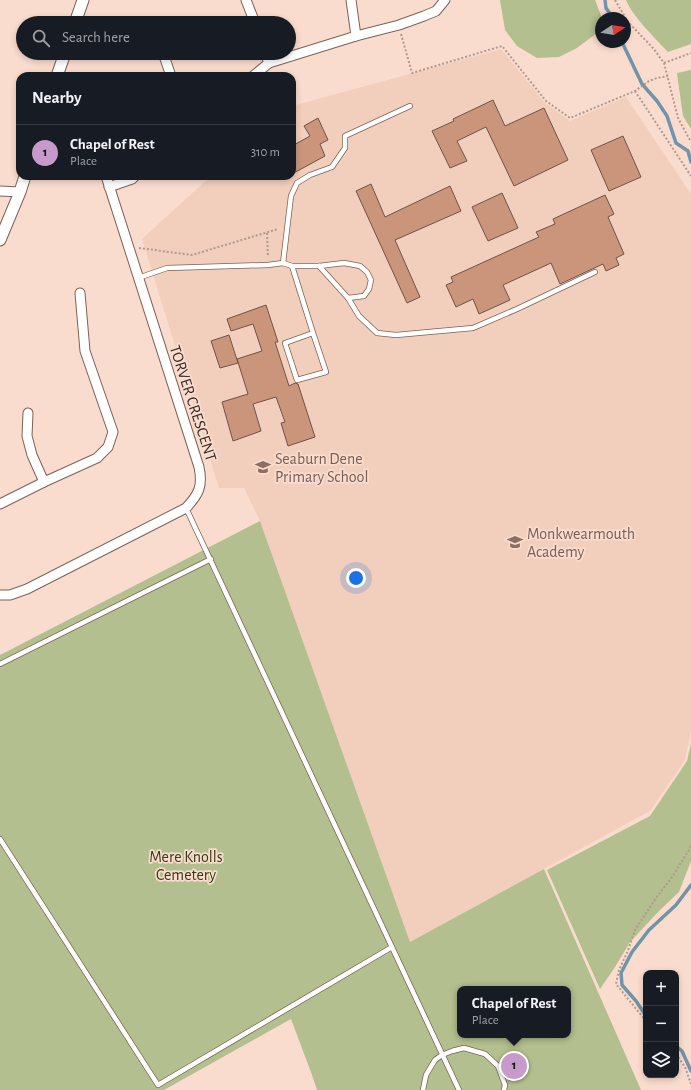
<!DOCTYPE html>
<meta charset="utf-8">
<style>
body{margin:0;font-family:"Alegreya Sans",sans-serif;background:#20242c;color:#f1f3f6}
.controls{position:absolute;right:12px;bottom:12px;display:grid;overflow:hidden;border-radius:8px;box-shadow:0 2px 6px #0003}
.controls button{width:36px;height:36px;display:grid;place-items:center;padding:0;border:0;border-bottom:1px solid #363941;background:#171b24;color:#f1f3f6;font:20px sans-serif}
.compass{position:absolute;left:595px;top:12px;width:36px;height:36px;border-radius:50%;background:#171b24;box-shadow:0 2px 6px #0003;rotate:78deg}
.you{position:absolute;left:356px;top:578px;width:14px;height:14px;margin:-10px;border:3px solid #fff;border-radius:50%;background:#1a73e8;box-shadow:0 0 0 6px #1a73e833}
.badge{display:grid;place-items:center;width:26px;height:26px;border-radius:50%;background:#c69bcb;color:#111;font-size:13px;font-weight:700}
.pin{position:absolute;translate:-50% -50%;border:2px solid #fff;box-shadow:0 1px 4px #0006}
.popup{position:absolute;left:457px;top:986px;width:114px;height:52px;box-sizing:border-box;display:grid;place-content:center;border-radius:8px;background:#171b24;filter:drop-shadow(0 1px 3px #0005);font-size:13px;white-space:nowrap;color:#9ea1a6}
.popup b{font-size:15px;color:#f1f3f6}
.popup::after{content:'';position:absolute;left:50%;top:100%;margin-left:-8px;border:8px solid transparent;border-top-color:#171b24}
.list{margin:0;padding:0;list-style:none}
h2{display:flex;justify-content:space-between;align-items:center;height:52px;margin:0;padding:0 16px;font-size:17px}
h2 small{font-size:13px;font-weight:400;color:#9ea1a6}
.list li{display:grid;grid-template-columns:26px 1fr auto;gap:12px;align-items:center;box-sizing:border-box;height:56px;padding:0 16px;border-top:1px solid #363941}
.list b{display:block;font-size:15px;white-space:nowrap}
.list p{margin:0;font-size:13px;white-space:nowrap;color:#9ea1a6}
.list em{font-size:13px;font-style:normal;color:#9ea1a6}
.icon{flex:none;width:22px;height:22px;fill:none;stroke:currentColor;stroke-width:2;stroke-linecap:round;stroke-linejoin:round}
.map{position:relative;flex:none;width:691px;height:1090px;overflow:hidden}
.search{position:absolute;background:#171b24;box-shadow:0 2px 6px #0003;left:16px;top:16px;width:280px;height:44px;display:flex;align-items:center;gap:10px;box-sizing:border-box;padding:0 14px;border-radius:22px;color:#9ea1a6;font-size:15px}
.panel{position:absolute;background:#171b24;box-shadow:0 2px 6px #0003;left:16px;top:72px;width:280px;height:108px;border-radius:12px}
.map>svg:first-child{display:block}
.built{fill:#f2cebc}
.green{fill:#b3bf8e;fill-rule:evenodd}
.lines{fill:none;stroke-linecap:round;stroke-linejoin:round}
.stream{stroke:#7194aa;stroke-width:3.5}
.building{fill:#cb957b;stroke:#6d5448}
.service-casing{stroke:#7b6256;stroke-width:6}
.minor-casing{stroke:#7b6256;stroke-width:11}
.tertiary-casing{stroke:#7b6256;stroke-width:13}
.path{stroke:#b0998f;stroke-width:2;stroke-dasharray:2 2;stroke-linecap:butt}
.service{stroke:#fff;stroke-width:4.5}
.minor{stroke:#fff;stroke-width:9}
.tertiary{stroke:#fff;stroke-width:11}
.labels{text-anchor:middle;stroke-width:3.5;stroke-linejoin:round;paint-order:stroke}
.street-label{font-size:16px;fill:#352a25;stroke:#fadcce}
.education-label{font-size:16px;fill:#785e54;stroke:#fadcce;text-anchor:start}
.park-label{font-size:16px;fill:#333c12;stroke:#fadcce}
</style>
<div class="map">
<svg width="691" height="1090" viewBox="0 0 691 1090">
<rect width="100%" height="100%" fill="#fadcce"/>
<!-- built -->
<path class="built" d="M501,49l43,53 26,19 56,-24 65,97v537l-6,29 -35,51 -240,131 -150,-421 -16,-33h-25l-77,-249 69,-63h81v-70z"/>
<!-- green -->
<g class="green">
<path d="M500,0h95l7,18h-1v12l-24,18 -18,9 -22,1 -20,-12 -12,-16z"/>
<path d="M626,0h65v44l-23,8c-12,-13 -36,-36 -42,-52z"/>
<path d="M691,70v59l-8,-13 -5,-35 -1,-8z"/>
<path d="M260,521l150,421 134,-73 97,221h-324l-5,-15 -21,-56 -127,71h-164v-435zM460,989h108v46h-108z"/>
<path d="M691,744v117l-12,31 -19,18 -30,32 -15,25 -15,22 -53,-119 103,-54 37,-55z"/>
</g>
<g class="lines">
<!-- stream -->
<g class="stream">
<path d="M605,0l1,8 7,10"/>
<path d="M622,42l20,42 15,17 10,15 9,27 12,8 3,11"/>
<path d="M646,1016l-10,-15 -14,-16 -1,-12 11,-21 17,-22 27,-25 15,-20"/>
<path d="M676,1046l6,5 9,20"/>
</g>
</g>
<!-- building -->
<g class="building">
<path d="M493,100l12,26 39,-18 24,52 -54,26 -28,-59 -29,14 10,20 -17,7 -18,-37 22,-10 -1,-2z"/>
<path d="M318,118l10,22 -8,4 5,12 -33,18v-28l18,-10 -6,-10z"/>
<path d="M623,136l18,41 -32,14 -18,-41z"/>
<path d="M371,184l14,33 65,-31 11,25 -66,29 25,57 -13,6 -51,-112z"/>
<path d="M502,193l16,35 -30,13 -16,-34z"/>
<path d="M605,195l9,19 -6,3 16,37 -8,4 3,7 -13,6 -3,-7 -43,20 -9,-21 -48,22 7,15 -31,14 -6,-15 -17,8 -10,-22 7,-3 -2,-5 88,-40 -3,-5 19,-8 -2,-5z"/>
<path d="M266,305l12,37h-3l14,44 6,-3 3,1 17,53 -27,9 -7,-23 4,-1 -9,-25 -23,7 8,27 -28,10 -11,-39 26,-8 -11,-35 25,-8 -9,-27 -22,7 -4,-12z"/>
<path d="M229,335l9,28 -18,5 -9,-27z"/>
<path d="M518,1052l10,19 -18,10 -10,-20z"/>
</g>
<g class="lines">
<defs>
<g id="service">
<path d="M283,263l8,-67 6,-13 13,-8 22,-8 13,-19v-12l65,-30"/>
<path d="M292,266l21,67 13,39 -29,8 -12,-37 28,-10"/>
<path d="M319,266l29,32 11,18 18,17 19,2 77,-7 44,-19 78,-37"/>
<path d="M138,278l29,-10 101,-3 15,-2 9,3h27l25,-3 16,3 7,6 4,8 -2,9 -5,7 -16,2"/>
<path d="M186,508l273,582"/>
<path d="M0,664l211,-105"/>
<path d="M0,839l158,246 234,-138"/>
<path d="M423,1090l3,-15 9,-15 7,-5 10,-4 12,-3 21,6 13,12 7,19 -1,5"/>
</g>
<g id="minor">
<path d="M246,0l9,23"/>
<path d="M351,0l5,36"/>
<path d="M163,53l8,23"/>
<path d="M265,53l4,10"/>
<path d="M253,76l16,-13 87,-27 43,-11 25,-9 12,-5 9,-11"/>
<path d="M109,187l23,-8 3,-3"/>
<path d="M0,191l20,1"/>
<path d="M28,413l-1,23 5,19 12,27"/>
<path d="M0,504l44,-22 53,-24 11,-11 5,-15 -28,-81 -5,-58"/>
<path d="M0,595h10l17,-6 159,-81c13,-14 17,-22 13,-41l-93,-291"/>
</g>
<g id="tertiary">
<path d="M75,23l8,-23"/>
<path d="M57,76l8,-23"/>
<path d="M0,240l20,-48 5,-16"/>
</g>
</defs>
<!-- service casing -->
<use href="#service" class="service-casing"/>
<!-- minor casing -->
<use href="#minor" class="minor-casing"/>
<!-- tertiary casing -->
<use href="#tertiary" class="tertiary-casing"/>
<!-- path -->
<g class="path">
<path d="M615,0l13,22 25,26 11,15 14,55 13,24"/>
<path d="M401,34l11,39 90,-27 44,55 24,17 65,-27 14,-10 8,-3 11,-2"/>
<path d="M664,63l27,-10"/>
<path d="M635,91l56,85"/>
<path d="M267,233l1,24"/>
<path d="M139,248l53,7 86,-26"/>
<path d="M646,1021l-30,-37 3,-14 8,-17 8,-23 23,-35 12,-15 19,-30 2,-5"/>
<path d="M676,1054l9,13 6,17"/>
</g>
<!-- service -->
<use href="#service" class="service"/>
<!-- minor -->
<use href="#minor" class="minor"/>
<!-- tertiary -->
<use href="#tertiary" class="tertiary"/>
</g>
<!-- icons -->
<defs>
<symbol id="school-bare" viewBox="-9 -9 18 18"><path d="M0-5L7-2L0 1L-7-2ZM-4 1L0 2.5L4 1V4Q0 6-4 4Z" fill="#8d6e63" stroke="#fadcce" stroke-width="2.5" paint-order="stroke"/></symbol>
</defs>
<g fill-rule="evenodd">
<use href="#school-bare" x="252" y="456" width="22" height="22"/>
<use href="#school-bare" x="504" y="531" width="22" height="22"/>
</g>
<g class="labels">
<!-- street labels -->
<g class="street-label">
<text transform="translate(194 403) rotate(72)" y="6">TORVER CRESCENT</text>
</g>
<!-- education labels -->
<g class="education-label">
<text x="275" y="464">Seaburn Dene<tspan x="275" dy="18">Primary School</tspan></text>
<text x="527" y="539">Monkwearmouth<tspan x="527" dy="18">Academy</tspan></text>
</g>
<!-- park labels -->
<g class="park-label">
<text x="186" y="862">Mere Knolls<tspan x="186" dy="18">Cemetery</tspan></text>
</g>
</g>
</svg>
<div class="controls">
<button>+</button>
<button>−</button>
<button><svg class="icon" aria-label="layers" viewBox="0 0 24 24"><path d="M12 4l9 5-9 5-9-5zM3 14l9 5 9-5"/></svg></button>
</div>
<svg class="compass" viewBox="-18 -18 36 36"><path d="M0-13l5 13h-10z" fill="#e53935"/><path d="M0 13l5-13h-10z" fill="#9ea1a6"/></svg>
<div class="you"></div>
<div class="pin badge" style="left:514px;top:1066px">1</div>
<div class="popup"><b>Chapel of Rest</b>Place</div>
<div class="search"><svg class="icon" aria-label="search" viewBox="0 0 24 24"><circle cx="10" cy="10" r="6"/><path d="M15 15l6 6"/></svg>Search here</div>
<section class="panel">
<h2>Nearby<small></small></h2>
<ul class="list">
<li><span class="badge">1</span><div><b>Chapel of Rest</b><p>Place</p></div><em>310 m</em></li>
</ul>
</section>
</div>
